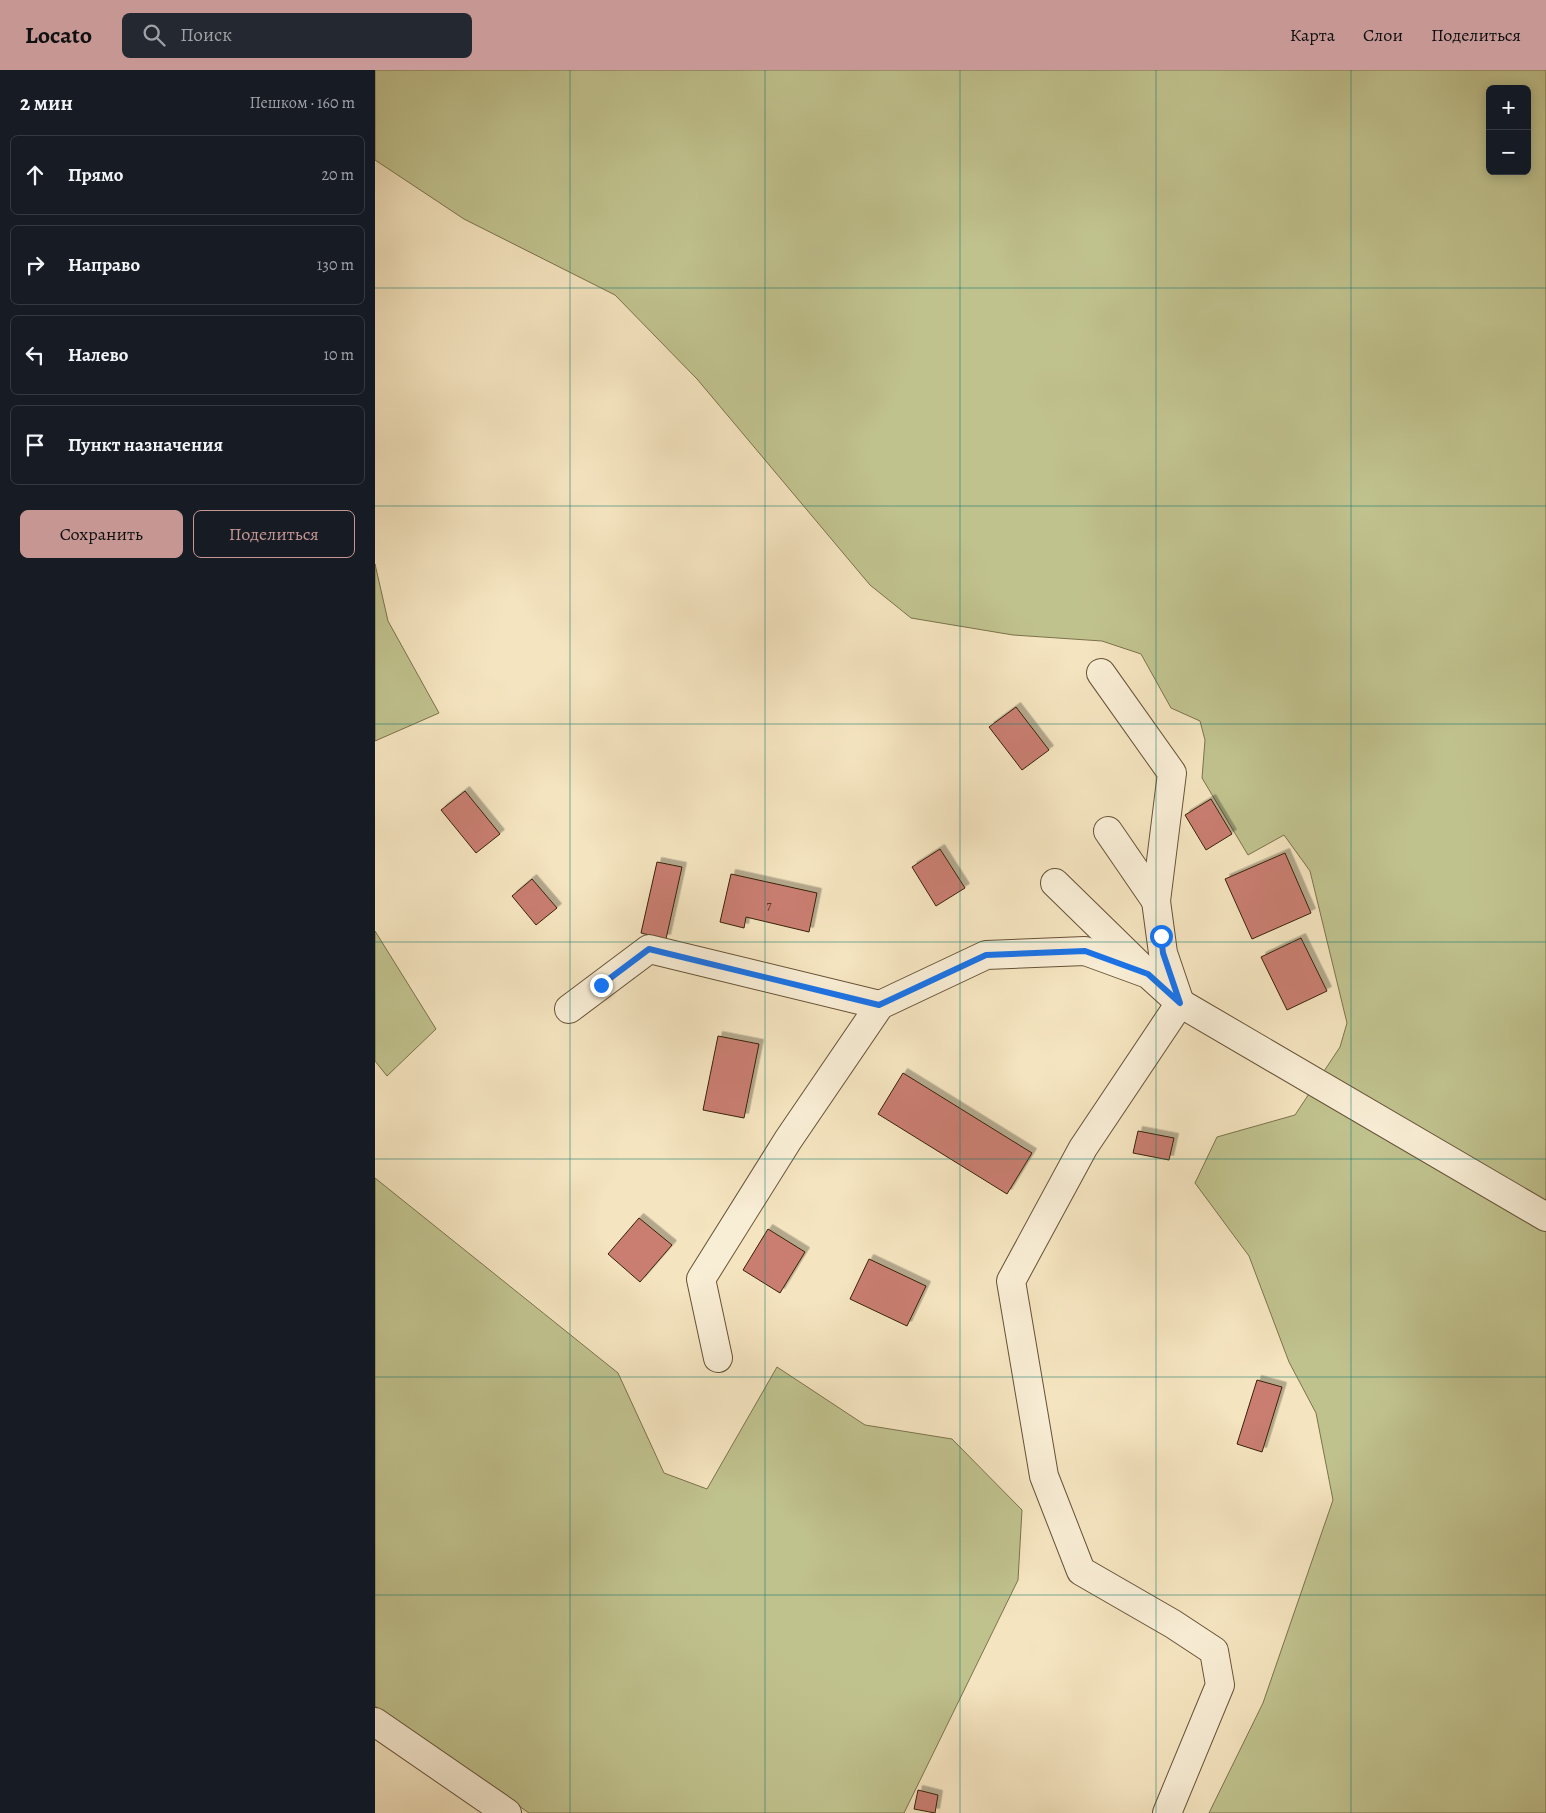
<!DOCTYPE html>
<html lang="ru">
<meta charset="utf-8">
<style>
body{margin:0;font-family:Alegreya,serif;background:#242831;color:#f1f3f6}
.controls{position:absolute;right:15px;top:15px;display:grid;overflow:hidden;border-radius:8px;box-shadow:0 2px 12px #0003}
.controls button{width:45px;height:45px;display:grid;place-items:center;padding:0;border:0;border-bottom:1px solid #363941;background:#171b24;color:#f1f3f6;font:25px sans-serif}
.stop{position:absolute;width:15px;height:15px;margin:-11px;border:4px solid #1a73e8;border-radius:50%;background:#fff}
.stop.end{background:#1a73e8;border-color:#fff;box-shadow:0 1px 5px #0008}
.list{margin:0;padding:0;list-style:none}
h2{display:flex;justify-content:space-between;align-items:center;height:65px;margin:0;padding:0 20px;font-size:21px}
h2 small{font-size:16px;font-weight:400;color:#9ea1a6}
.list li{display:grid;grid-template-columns:32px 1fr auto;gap:15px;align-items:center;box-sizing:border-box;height:80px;margin:0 10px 10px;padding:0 10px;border:1px solid #363941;border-radius:8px}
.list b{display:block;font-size:19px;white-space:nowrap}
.list em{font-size:16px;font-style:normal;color:#9ea1a6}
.actions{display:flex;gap:10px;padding:15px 20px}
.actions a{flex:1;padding:11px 0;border:1px solid #c59692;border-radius:8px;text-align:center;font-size:18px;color:#c59692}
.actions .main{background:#c59692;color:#111}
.icon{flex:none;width:28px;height:28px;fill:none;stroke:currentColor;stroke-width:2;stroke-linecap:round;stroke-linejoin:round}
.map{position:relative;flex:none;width:1171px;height:1743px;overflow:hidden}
header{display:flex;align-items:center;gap:30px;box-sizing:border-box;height:70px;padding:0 25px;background:#c59692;color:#111}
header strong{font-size:24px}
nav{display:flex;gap:28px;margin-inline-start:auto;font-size:18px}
.search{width:350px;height:45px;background:#242831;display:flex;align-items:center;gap:12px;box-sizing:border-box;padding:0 18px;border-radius:8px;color:#9ea1a6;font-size:19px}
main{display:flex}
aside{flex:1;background:#171b24}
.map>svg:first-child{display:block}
.green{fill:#c0c28e;stroke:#7c724c;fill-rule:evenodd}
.building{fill:#c97e71;stroke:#382209;filter:url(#shadow)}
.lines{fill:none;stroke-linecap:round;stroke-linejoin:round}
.minor-casing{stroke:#675236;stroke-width:30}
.minor{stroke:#f8edd5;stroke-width:28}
.route{stroke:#1a73e8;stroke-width:6}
.grid{fill:none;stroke:#0f766e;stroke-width:1;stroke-opacity:0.55}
.labels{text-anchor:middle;stroke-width:4.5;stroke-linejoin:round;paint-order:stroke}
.number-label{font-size:12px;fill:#5c3923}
</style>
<header>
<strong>Locato</strong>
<div class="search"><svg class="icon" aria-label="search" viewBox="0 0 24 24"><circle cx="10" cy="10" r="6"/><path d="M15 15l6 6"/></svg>Поиск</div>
<nav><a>Карта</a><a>Слои</a><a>Поделиться</a></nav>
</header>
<main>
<aside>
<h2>2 мин<small>Пешком · 160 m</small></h2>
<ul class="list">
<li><svg class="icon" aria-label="ahead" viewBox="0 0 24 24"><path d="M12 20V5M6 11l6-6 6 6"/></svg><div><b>Прямо</b></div><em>20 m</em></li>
<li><svg class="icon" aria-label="right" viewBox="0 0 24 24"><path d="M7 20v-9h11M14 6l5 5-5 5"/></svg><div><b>Направо</b></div><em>130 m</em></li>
<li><svg class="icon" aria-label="left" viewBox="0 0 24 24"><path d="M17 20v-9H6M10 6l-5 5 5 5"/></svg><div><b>Налево</b></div><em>10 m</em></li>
<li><svg class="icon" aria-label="arrive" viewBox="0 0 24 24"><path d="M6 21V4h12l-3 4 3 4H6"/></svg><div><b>Пункт назначения</b></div></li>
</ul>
<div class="actions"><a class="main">Сохранить</a><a>Поделиться</a></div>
</aside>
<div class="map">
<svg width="1171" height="1743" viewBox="0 0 1171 1743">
<defs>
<filter id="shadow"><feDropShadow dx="4.5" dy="-4.5" stdDeviation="0" flood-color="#0004"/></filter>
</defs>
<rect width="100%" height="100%" fill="#f4e4bf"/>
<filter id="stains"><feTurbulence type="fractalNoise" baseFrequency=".004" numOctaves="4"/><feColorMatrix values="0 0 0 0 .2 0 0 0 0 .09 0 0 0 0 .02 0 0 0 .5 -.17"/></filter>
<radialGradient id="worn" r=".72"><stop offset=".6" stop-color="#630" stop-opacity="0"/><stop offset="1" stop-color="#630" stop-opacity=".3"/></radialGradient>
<!-- green -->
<g class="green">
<path d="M0,0h1171v1743h-337l54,-110 70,-203 -17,-87 -27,-51 -40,-106 -54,-73 22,-46 78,-22 45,-68 7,-24 -37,-152 -26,-36 -36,20 -46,-77 3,-38 -5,-19 -29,-13 -30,-54 -39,-13 -89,-6 -102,-17 -41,-33 -173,-206 -82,-84 -151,-76 -89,-59zM1115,19h37v82h-37z"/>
<path d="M0,494l13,57 51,92 -64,28z"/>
<path d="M0,861l61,98 -49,47 -12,-15z"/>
<path d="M0,1108l243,195 46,100 43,16 70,-122 88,58 87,14 70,71 -4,70 -114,233h-375l-154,-107z"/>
</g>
<!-- building -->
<g class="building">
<path d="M641,637l33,43 -27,20 -33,-43z"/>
<path d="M90,721l35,43 -24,19 -35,-43z"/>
<path d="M836,729l21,35 -26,16 -21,-35z"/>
<path d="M565,779l25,39 -29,18 -24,-39z"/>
<path d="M910,783l26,60 -59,26 -27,-60z"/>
<path d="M282,792l25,5 -16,72 -25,-6z"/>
<path d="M356,804l86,19 -8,39 -63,-15 -2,11 -24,-6z"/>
<path d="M157,809l25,29 -21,17 -24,-29z"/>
<path d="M926,868l26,53 -40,19 -26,-53z"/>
<path d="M343,966l41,8 -15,74 -41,-8z"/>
<path d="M528,1003l129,80 -25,41 -129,-80z"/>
<path d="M763,1061l36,7 -5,22 -36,-7z"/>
<path d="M264,1148l33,27 -32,37 -32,-28z"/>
<path d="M393,1159l37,23 -25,41 -37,-23z"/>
<path d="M494,1189l57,27 -19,40 -57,-27z"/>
<path d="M882,1310l25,7 -20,65 -25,-8z"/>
<path d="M543,1720l20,5 -3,18 -21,-4z"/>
</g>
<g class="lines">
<defs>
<g id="minor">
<path d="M726,603l71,100 -16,128 7,52 17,50 -97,145 -72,133 33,195 37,95 92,53 41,27 6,34 -53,128"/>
<path d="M733,761l48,70"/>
<path d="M680,813l87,85"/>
<path d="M194,939l80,-60 231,56"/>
<path d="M343,1288l-17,-79 87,-139 92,-135 106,-50 99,-4 63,23 32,29 366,214"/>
<path d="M0,1652l132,91"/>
</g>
</defs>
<!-- minor casing -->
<use href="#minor" class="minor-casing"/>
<!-- minor -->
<use href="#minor" class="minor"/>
</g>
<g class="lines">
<!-- route -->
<path class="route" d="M226,915l48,-36 230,56 107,-50 99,-4 63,23 32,29 -17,-50 -2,-17"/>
</g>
<!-- grid -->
<path class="grid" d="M195,0v1743M390,0v1743M585,0v1743M781,0v1743M976,0v1743M0,218h1171M0,436h1171M0,654h1171M0,872h1171M0,1089h1171M0,1307h1171M0,1525h1171"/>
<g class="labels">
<!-- number labels -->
<g class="number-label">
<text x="394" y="839">7</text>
</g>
</g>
<rect width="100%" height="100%" filter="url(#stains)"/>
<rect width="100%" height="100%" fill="url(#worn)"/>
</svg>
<div class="controls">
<button>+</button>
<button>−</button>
</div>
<div class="stop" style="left:786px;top:866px"></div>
<div class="stop end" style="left:226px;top:915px"></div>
</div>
</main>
